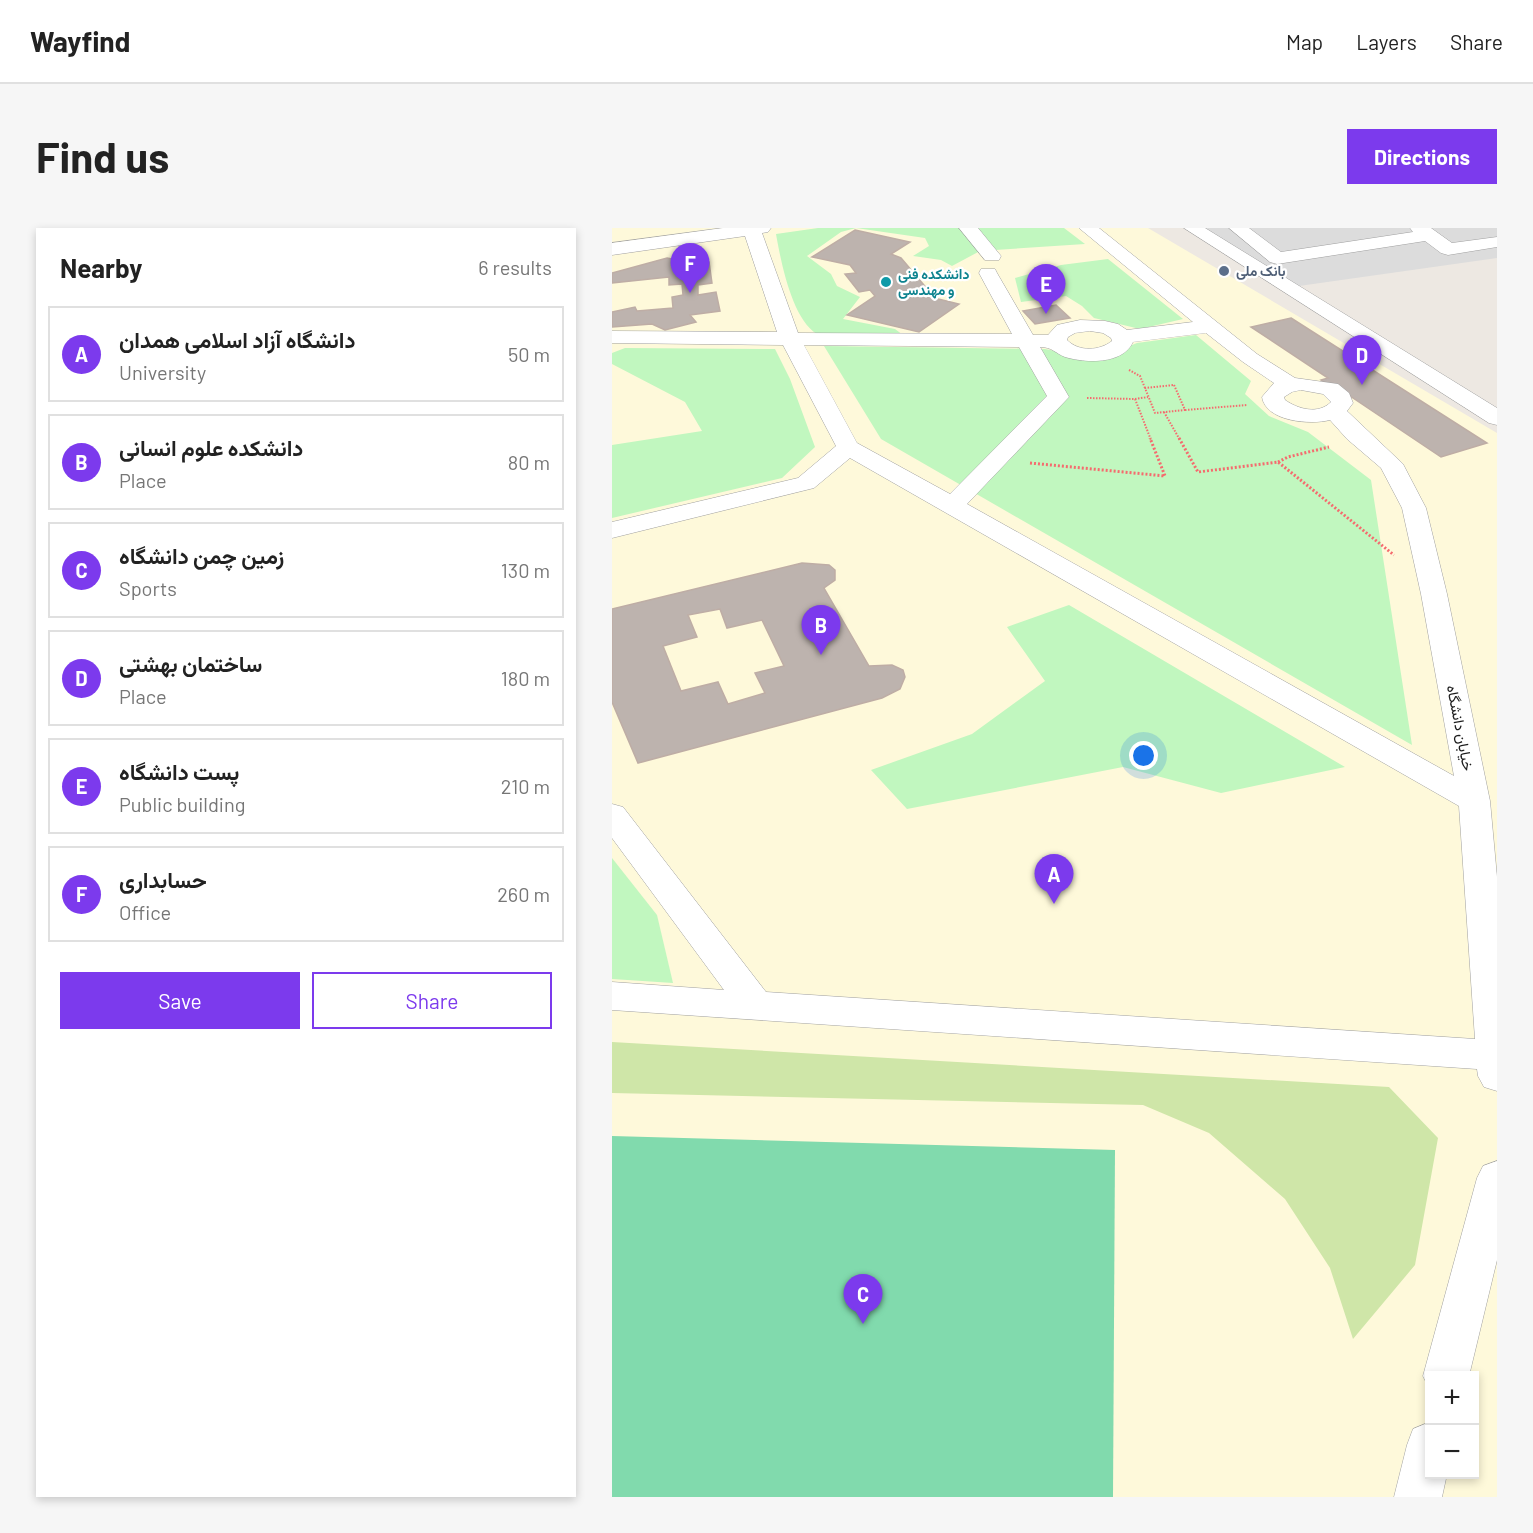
<!DOCTYPE html>
<meta charset="utf-8">
<style>
body{margin:0;font-family:Barlow,Vazirmatn,sans-serif;background:#f6f6f6;color:#222}
.controls{position:absolute;right:18px;bottom:18px;display:grid;overflow:hidden;border-radius:0px;box-shadow:0 3px 9px #0003}
.controls button{width:54px;height:54px;display:grid;place-items:center;padding:0;border:0;border-bottom:2px solid #e0e0e0;background:#fff;color:#222;font:30px sans-serif}
.you{position:absolute;left:532px;top:528px;width:21px;height:21px;margin:-15px;border:4px solid #fff;border-radius:50%;background:#1a73e8;box-shadow:0 0 0 9px #1a73e833}
.badge{display:grid;place-items:center;width:39px;height:39px;border-radius:50%;background:#7c3aed;color:#fff;font-size:20px;font-weight:700}
.pin{position:absolute;translate:-50% -50px;filter:drop-shadow(0 2px 3px #0008)}
.pin::after{content:'';position:absolute;top:32px;width:21px;height:18px;background:inherit;clip-path:polygon(0 0,100% 0,50% 100%)}
.list{margin:0;padding:0;list-style:none}
h2{display:flex;justify-content:space-between;align-items:center;height:78px;margin:0;padding:0 24px;font-size:26px}
h2 small{font-size:20px;font-weight:400;color:#767676}
.list li{display:grid;grid-template-columns:39px 1fr auto;gap:18px;align-items:center;box-sizing:border-box;height:96px;margin:0 12px 12px;padding:0 12px;border:2px solid #e0e0e0;border-radius:0px}
.list b{display:block;font-size:22px;white-space:nowrap}
.list p{margin:0;font-size:20px;white-space:nowrap;color:#767676}
.list em{font-size:20px;font-style:normal;color:#767676}
.actions{display:flex;gap:12px;padding:18px 24px}
.actions a{flex:1;padding:14px 0;border:2px solid #7c3aed;border-radius:0px;text-align:center;font-size:21px;color:#7c3aed}
.actions .main{background:#7c3aed;color:#fff}
.map{position:relative;flex:none;width:885px;height:1269px;overflow:hidden;border-radius:0px}
header{display:flex;align-items:center;gap:36px;box-sizing:border-box;height:84px;padding:0 30px;background:#fff;border-bottom:2px solid #e0e0e0}
header strong{font-size:28px}
nav{display:flex;gap:33px;margin-inline-start:auto;font-size:21px}
.intro{display:flex;align-items:center;justify-content:space-between;box-sizing:border-box;height:144px;padding:0 36px}
h1{margin:0;font-size:42px}
.button{padding:15px 27px;border-radius:0px;background:#7c3aed;color:#fff;font-size:21px;font-weight:700}
main{display:flex;gap:36px;padding:0 36px}
aside{flex:1;background:#fff;border-radius:0px;box-shadow:0 3px 9px #0003}
.map>svg:first-child{display:block}
.education{fill:#fef9da;fill-rule:evenodd}
.grass{fill:#cfe6a8}
.park{fill:#c1f7bf}
.pitch{fill:#81daad}
.parking{fill:#dcdcdc}
.building{fill:#bdb3ae;stroke:#beada5;stroke-width:1.5;fill-rule:evenodd}
.lines{fill:none;stroke-linecap:round;stroke-linejoin:round}
.minor-casing{stroke:#a0a0a0;stroke-width:1}
.path-far1{stroke:#f56b6e;stroke-width:2;stroke-dasharray:1.5 1.5;stroke-linecap:butt}
.path{stroke:#f56b6e;stroke-width:3;stroke-dasharray:2 2;stroke-linecap:butt}
.minor{fill:#fff;fill-rule:evenodd}
.service-dot{fill:#5c6f8a;stroke:#fff;stroke-width:2}
.culture-dot{fill:#0f9aa8;stroke:#fff;stroke-width:2}
.labels{text-anchor:middle;stroke-width:4.5;stroke-linejoin:round;paint-order:stroke}
.far-service-label{font-size:14px;font-weight:bold;fill:#4e5e75;stroke:#fff;text-anchor:start}
.far-culture-label{font-size:14px;font-weight:bold;fill:#0d838f;stroke:#fff;text-anchor:start}
.street-label{font-size:15px;fill:#1c1c1c;stroke:#fff}
</style>
<header>
<strong>Wayfind</strong>
<nav><a>Map</a><a>Layers</a><a>Share</a></nav>
</header>
<div class="intro"><h1>Find us</h1><a class="button">Directions</a></div>
<main>
<aside>
<h2>Nearby<small>6 results</small></h2>
<ul class="list">
<li><span class="badge">A</span><div><b>دانشگاه آزاد اسلامی همدان</b><p>University</p></div><em>50 m</em></li>
<li><span class="badge">B</span><div><b>دانشکده علوم انسانی</b><p>Place</p></div><em>80 m</em></li>
<li><span class="badge">C</span><div><b>زمین چمن دانشگاه</b><p>Sports</p></div><em>130 m</em></li>
<li><span class="badge">D</span><div><b>ساختمان بهشتی</b><p>Place</p></div><em>180 m</em></li>
<li><span class="badge">E</span><div><b>پست دانشگاه</b><p>Public building</p></div><em>210 m</em></li>
<li><span class="badge">F</span><div><b>حسابداری</b><p>Office</p></div><em>260 m</em></li>
</ul>
<div class="actions"><a class="main">Save</a><a>Share</a></div>
</aside>
<div class="map">
<svg width="885" height="1269" viewBox="0 0 885 1269">
<rect width="100%" height="100%" fill="#ede8e2"/>
<!-- education -->
<path class="education" d="M0,0h536l349,205v1064h-885zM818,1148h44v98h-44z"/>
<!-- grass -->
<path class="grass" d="M0,814l777,45 49,51 -23,127 -62,74 -23,-71 -45,-69 -76,-66 -66,-28 -531,-12z"/>
<!-- park -->
<g class="park">
<path d="M206,0h246l21,16 -105,7 -28,15 -11,-6 -28,-4 16,-10 -4,-8 -69,-10 -15,4 -34,24 24,18 6,12 23,11 -17,22 52,10 8,6 -86,-1c-25,-15 -36,-72 -41,-100z"/>
<path d="M496,31l75,60 -43,10 -46,-11 -12,-12 -16,-10 -45,6 -6,-24 46,-13z"/>
<path d="M584,107l55,46 -6,13 24,22 39,16 63,48 41,265 -531,-306 -57,-93 221,3 52,10 40,-16z"/>
<path d="M13,120l150,1 15,30 25,68 -33,31 -170,40v-73l90,-14 -17,-29 -73,-38v-11z"/>
<path d="M457,377l276,162 -124,26 -98,-26 -216,42 -36,-39 101,-36 73,-53 -38,-54z"/>
<path d="M0,630l45,57 16,68 -61,-4z"/>
</g>
<!-- pitch -->
<path class="pitch" d="M0,908l503,14 -2,347h-501z"/>
<!-- parking -->
<path class="parking" d="M591,0h294v30l-198,28z"/>
<!-- building -->
<g class="building">
<path d="M243,2l55,12 -19,12 10,4 28,33 -7,4 37,9 -40,28 -72,-17 28,-19 -5,-6 -11,2 -14,-18 11,-1 -6,-8 -38,-8z"/>
<path d="M55,30l10,2 5,5 27,-3 3,21 -14,2v10l18,-3 4,19 -30,4 6,7 -31,8 -13,-6 -40,3v-15l23,-5 2,4 36,-3 -1,-11 11,-2 -1,-11 -13,1v-8l-57,6v-10z"/>
<path d="M444,77l14,13 -35,6 -12,-13z"/>
<path d="M679,90l196,125 -46,14 -100,-67 -5,1 -15,-11 7,-2 -77,-51z"/>
<path d="M190,335l27,2 6,5v10l-11,8 45,78 23,-1 11,5 2,7 -5,12 -18,9 -244,65 -26,-61v-93zM108,381l7,19 35,-8 22,46 -29,7 10,20 -37,11 -10,-22 -37,9 -18,-45 34,-9 -9,-22z"/>
</g>
<g class="lines">
<defs>
<g id="minor">
<path d="M111,0h48l-3,4 -6,1 36,100 214,1 -33,-61 2,-4h14l2,4 36,62h15l9,-10 23,-5 25,1 13,3 9,6 66,-8 -114,-94h20l158,126 38,24 43,6 11,9 4,10 -6,8 56,53 23,44 21,86 43,207 7,76v214l-13,-4 -6,-11 -1,-7 -865,-59v-28l112,8 -112,-152v-34l11,3 143,185 709,47 -16,-233 -609,-348 -36,30 -202,50v-16l186,-44 38,-32 -53,-101 -171,-2v-12l165,1 -32,-96 -133,19v-12zM478,103l13,2 8,5 1,3c-13,10 -33,11 -45,-1l1,-3 7,-4zM594,105l37,29 31,21 -12,14c4,25 49,28 68,23l17,19 34,29 21,40 19,86 33,182 -487,-272 102,-107 -29,-50c12,0 15,6 25,10 20,6 58,8 68,-15zM192,117l215,2 28,49 -97,98 -93,-51zM689,162l22,4 8,8c-13,13 -33,7 -46,-2l-1,-3 8,-5z"/>
<path d="M347,0h19l23,28 -2,4h-14z"/>
<path d="M572,0h21l292,180v17l-8,-2z"/>
<path d="M617,0h20l32,24 132,-20 -3,-4h21l21,15 45,-6v10l-49,8 -7,-2 -16,-12 -148,23 -7,-2z"/>
<path d="M885,933v99l-28,116h-39v14l-7,-14 54,-198 6,-12z"/>
<path d="M818,1194v52h17l-5,23h-48l13,-52 6,-16z"/>
</g>
</defs>
<!-- minor casing -->
<use href="#minor" class="minor-casing"/>
<!-- path-far1 -->
<g class="path-far1">
<path d="M517,142l11,6 5,12"/>
<path d="M562,157l11,25 -30,3 -10,-25z"/>
<path d="M475,170l48,1 16,41"/>
<path d="M523,171l13,-2"/>
<path d="M573,182l62,-5"/>
<path d="M552,184l16,28"/>
</g>
<!-- path -->
<g class="path">
<path d="M567,210l19,34 80,-10 116,93"/>
<path d="M666,234l10,-5 41,-10"/>
<path d="M418,235l135,13 -15,-38"/>
</g>
<!-- minor -->
<use href="#minor" class="minor"/>
</g>
<!-- markers -->
<circle class="service-dot" cx="612" cy="43" r="6"/>
<circle class="culture-dot" cx="274" cy="54" r="6"/>
<g class="labels">
<!-- far-service labels -->
<g class="far-service-label">
<text x="624" y="48">بانک ملی</text>
</g>
<!-- far-culture labels -->
<g class="far-culture-label">
<text x="286" y="51">دانشکده فنی<tspan x="286" dy="16">و مهندسی</tspan></text>
</g>
<!-- street labels -->
<g class="street-label">
<text transform="translate(848 500) rotate(79)" y="5">خیابان دانشگاه</text>
</g>
</g>
</svg>
<div class="controls">
<button>+</button>
<button>−</button>
</div>
<div class="you"></div>
<div class="pin badge" style="left:442px;top:676px">A</div>
<div class="pin badge" style="left:209px;top:427px">B</div>
<div class="pin badge" style="left:251px;top:1096px">C</div>
<div class="pin badge" style="left:750px;top:157px">D</div>
<div class="pin badge" style="left:434px;top:86px">E</div>
<div class="pin badge" style="left:78px;top:65px">F</div>
</div>
</main>
